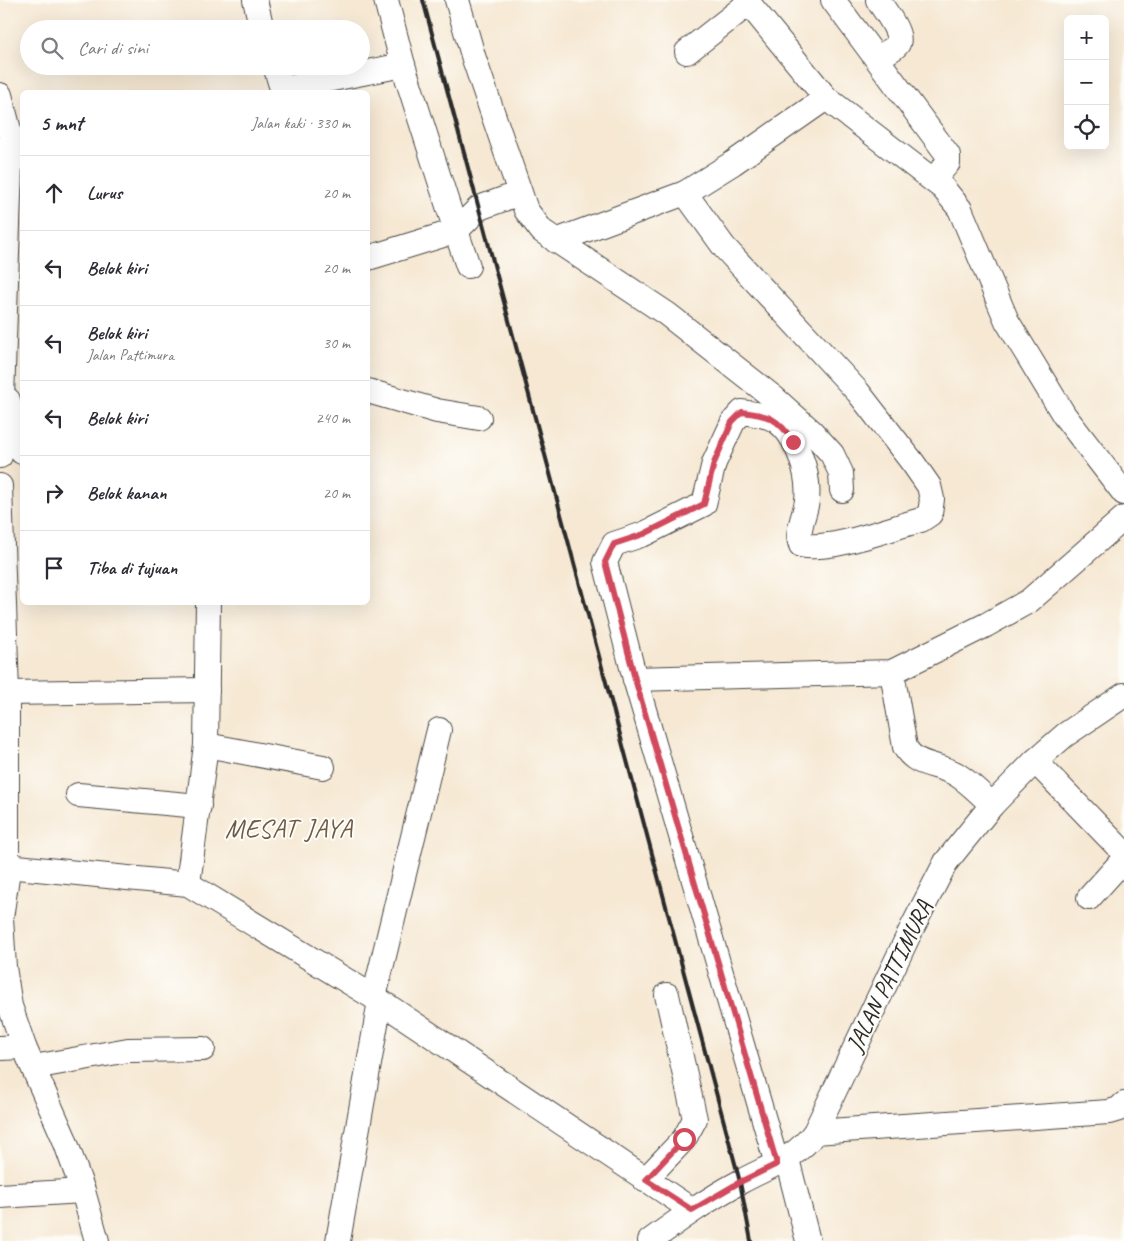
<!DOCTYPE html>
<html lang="id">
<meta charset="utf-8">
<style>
body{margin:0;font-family:Caveat,sans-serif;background:#f7f7f7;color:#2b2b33}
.controls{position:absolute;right:15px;top:15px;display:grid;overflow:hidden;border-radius:8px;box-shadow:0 5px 20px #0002}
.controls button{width:45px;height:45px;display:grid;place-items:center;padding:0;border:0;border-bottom:1px solid #e1e1e2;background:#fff;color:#2b2b33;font:25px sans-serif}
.stop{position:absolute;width:15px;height:15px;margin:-11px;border:4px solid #d1495b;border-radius:50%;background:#fff}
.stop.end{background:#d1495b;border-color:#fff;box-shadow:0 1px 5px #0008}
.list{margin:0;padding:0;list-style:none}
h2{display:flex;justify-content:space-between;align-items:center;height:65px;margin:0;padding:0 20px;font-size:21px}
h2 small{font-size:16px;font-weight:400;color:#7c7c81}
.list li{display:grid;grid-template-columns:32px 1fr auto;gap:15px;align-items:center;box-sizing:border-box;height:75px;padding:0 20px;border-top:1px solid #e1e1e2}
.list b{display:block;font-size:19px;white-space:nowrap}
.list p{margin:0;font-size:16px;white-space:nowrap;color:#7c7c81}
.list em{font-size:16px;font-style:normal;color:#7c7c81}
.icon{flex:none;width:28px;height:28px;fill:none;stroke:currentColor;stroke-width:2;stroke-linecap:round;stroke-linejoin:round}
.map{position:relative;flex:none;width:1124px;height:1241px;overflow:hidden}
.search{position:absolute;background:#fff;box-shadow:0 5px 20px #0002;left:20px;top:20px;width:350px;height:55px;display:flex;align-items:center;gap:12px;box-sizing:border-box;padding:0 18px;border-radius:28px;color:#7c7c81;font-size:19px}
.panel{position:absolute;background:#fff;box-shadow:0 5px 20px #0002;left:20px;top:90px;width:350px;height:515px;border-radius:8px}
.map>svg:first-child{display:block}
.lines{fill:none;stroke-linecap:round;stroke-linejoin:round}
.minor-casing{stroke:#494744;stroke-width:26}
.minor{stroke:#fff;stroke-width:24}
.rail{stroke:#2b2b2b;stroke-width:4}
.route{stroke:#d1495b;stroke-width:6}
.labels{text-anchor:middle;stroke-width:4;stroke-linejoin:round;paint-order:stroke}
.street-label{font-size:24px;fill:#2b2b2b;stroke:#fdfcf7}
.quarter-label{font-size:26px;letter-spacing:1px;fill:#6f5a44;stroke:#fdfcf7}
</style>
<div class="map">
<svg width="1124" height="1241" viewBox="0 0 1124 1241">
<rect width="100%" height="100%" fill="#fdfcf7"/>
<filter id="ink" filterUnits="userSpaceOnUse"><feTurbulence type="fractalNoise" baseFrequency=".02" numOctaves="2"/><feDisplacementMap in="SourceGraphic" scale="10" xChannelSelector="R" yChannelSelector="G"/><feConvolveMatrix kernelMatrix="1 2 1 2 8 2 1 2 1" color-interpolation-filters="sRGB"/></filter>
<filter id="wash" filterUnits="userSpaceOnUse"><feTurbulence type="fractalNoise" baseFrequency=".0096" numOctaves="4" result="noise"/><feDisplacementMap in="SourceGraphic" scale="20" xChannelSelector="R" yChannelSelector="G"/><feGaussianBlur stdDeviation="1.12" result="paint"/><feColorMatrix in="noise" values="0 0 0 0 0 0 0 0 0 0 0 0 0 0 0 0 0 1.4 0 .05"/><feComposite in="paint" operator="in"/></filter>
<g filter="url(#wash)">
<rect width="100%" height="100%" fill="#f6e8d3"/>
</g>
<g filter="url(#ink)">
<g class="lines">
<defs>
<g id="minor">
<path d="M255,0l7,29"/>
<path d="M386,0l17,65 53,166 23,-23 41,-15"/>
<path d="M457,0l17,59 52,151 16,21 125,83 107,84 38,34 20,22 9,19 1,17"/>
<path d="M746,0l80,98 117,90 17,21 47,112 57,94 60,78"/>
<path d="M833,0l115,155v8l-15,17"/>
<path d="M687,52l62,-49"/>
<path d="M877,58c6,-4 16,-8 20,-13 8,-10 -14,-36 -19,-45"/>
<path d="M275,66l8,26"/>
<path d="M282,89l121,-24"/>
<path d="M0,95l11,43 -11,318"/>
<path d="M685,193l39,54 134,145 55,71 16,23 3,13 -2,15 -9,6c-31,8 -91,32 -120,25 -6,-13 5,-32 6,-45 3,-25 -10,-66 -32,-80 -10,-6 -22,-6 -33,-8l-9,10 -19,41 -10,41 -60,30 -30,10 -9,18 30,117 142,485"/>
<path d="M556,241l129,-48 48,-30 93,-65"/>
<path d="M368,258l88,-27 12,35"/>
<path d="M368,391l69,20 42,7"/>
<path d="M8,400l14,52"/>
<path d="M0,486l7,207v184l-6,41 3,49 6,39 14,41 40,91 19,53 14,50"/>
<path d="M892,672l13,75c11,21 36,16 54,29 12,8 23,19 33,29"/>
<path d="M635,679l257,-7 94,-47 43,-24 95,-83"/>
<path d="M7,693l200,-3"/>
<path d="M206,745l117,22"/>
<path d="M1035,761l89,92"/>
<path d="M78,795l121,11"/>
<path d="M7,866l181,18 192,117 312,209"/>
<path d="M188,884l18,-139 2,-143"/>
<path d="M1089,898l35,-39"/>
<path d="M374,997l65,-267"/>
<path d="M0,1048l24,-1"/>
<path d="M34,1067l94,-17 75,-1"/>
<path d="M815,1132l294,-20 10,-3 5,-5"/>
<path d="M787,1159l21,82"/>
<path d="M645,1180l39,-41 11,-20 -28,-124"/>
<path d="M0,1196l83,-5"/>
<path d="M338,1241l42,-240"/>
<path d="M650,1241c29,-21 58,-42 90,-59 27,-15 56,-23 75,-50l97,-204 34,-66 46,-57 43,-44 30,-26 59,-40"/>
</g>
</defs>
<!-- minor casing -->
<use href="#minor" class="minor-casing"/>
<!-- minor -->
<use href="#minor" class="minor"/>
<!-- rail -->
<path class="rail" d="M423,0l317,1182 11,59"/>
</g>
</g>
<g class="lines" filter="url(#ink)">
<!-- route -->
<path class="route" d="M684,1139l-38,41 46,30 48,-28 37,-18 -142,-485 -30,-117 9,-18 30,-10 60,-30 10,-41 18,-41 10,-10c26,3 37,6 51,30"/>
</g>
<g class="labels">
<!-- street labels -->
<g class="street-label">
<text transform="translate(889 976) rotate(-64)" y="8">JALAN PATTIMURA</text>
</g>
<!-- quarter labels -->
<g class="quarter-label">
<text x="289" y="837">MESAT JAYA</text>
</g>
</g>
</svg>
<div class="controls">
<button>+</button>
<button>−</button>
<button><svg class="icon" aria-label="locate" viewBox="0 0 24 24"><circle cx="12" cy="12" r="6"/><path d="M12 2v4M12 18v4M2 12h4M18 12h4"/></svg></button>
</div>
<div class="stop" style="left:684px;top:1139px"></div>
<div class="stop end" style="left:793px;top:442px"></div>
<div class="search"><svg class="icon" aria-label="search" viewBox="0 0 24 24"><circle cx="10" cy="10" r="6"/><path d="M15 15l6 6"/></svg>Cari di sini</div>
<section class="panel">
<h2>5 mnt<small>Jalan kaki · 330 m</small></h2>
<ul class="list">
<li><svg class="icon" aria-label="ahead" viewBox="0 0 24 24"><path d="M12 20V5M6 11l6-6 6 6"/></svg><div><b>Lurus</b></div><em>20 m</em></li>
<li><svg class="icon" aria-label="left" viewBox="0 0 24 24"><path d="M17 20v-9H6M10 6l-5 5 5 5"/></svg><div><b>Belok kiri</b></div><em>20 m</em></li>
<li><svg class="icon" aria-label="left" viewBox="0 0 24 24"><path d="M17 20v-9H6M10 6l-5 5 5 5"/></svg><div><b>Belok kiri</b><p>Jalan Pattimura</p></div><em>30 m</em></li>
<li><svg class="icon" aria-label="left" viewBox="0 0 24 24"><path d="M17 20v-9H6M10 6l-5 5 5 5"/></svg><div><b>Belok kiri</b></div><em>240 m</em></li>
<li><svg class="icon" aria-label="right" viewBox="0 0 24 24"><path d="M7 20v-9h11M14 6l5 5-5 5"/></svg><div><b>Belok kanan</b></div><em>20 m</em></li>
<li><svg class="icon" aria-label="arrive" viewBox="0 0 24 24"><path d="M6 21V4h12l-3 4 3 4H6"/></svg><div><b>Tiba di tujuan</b></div></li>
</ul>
</section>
</div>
